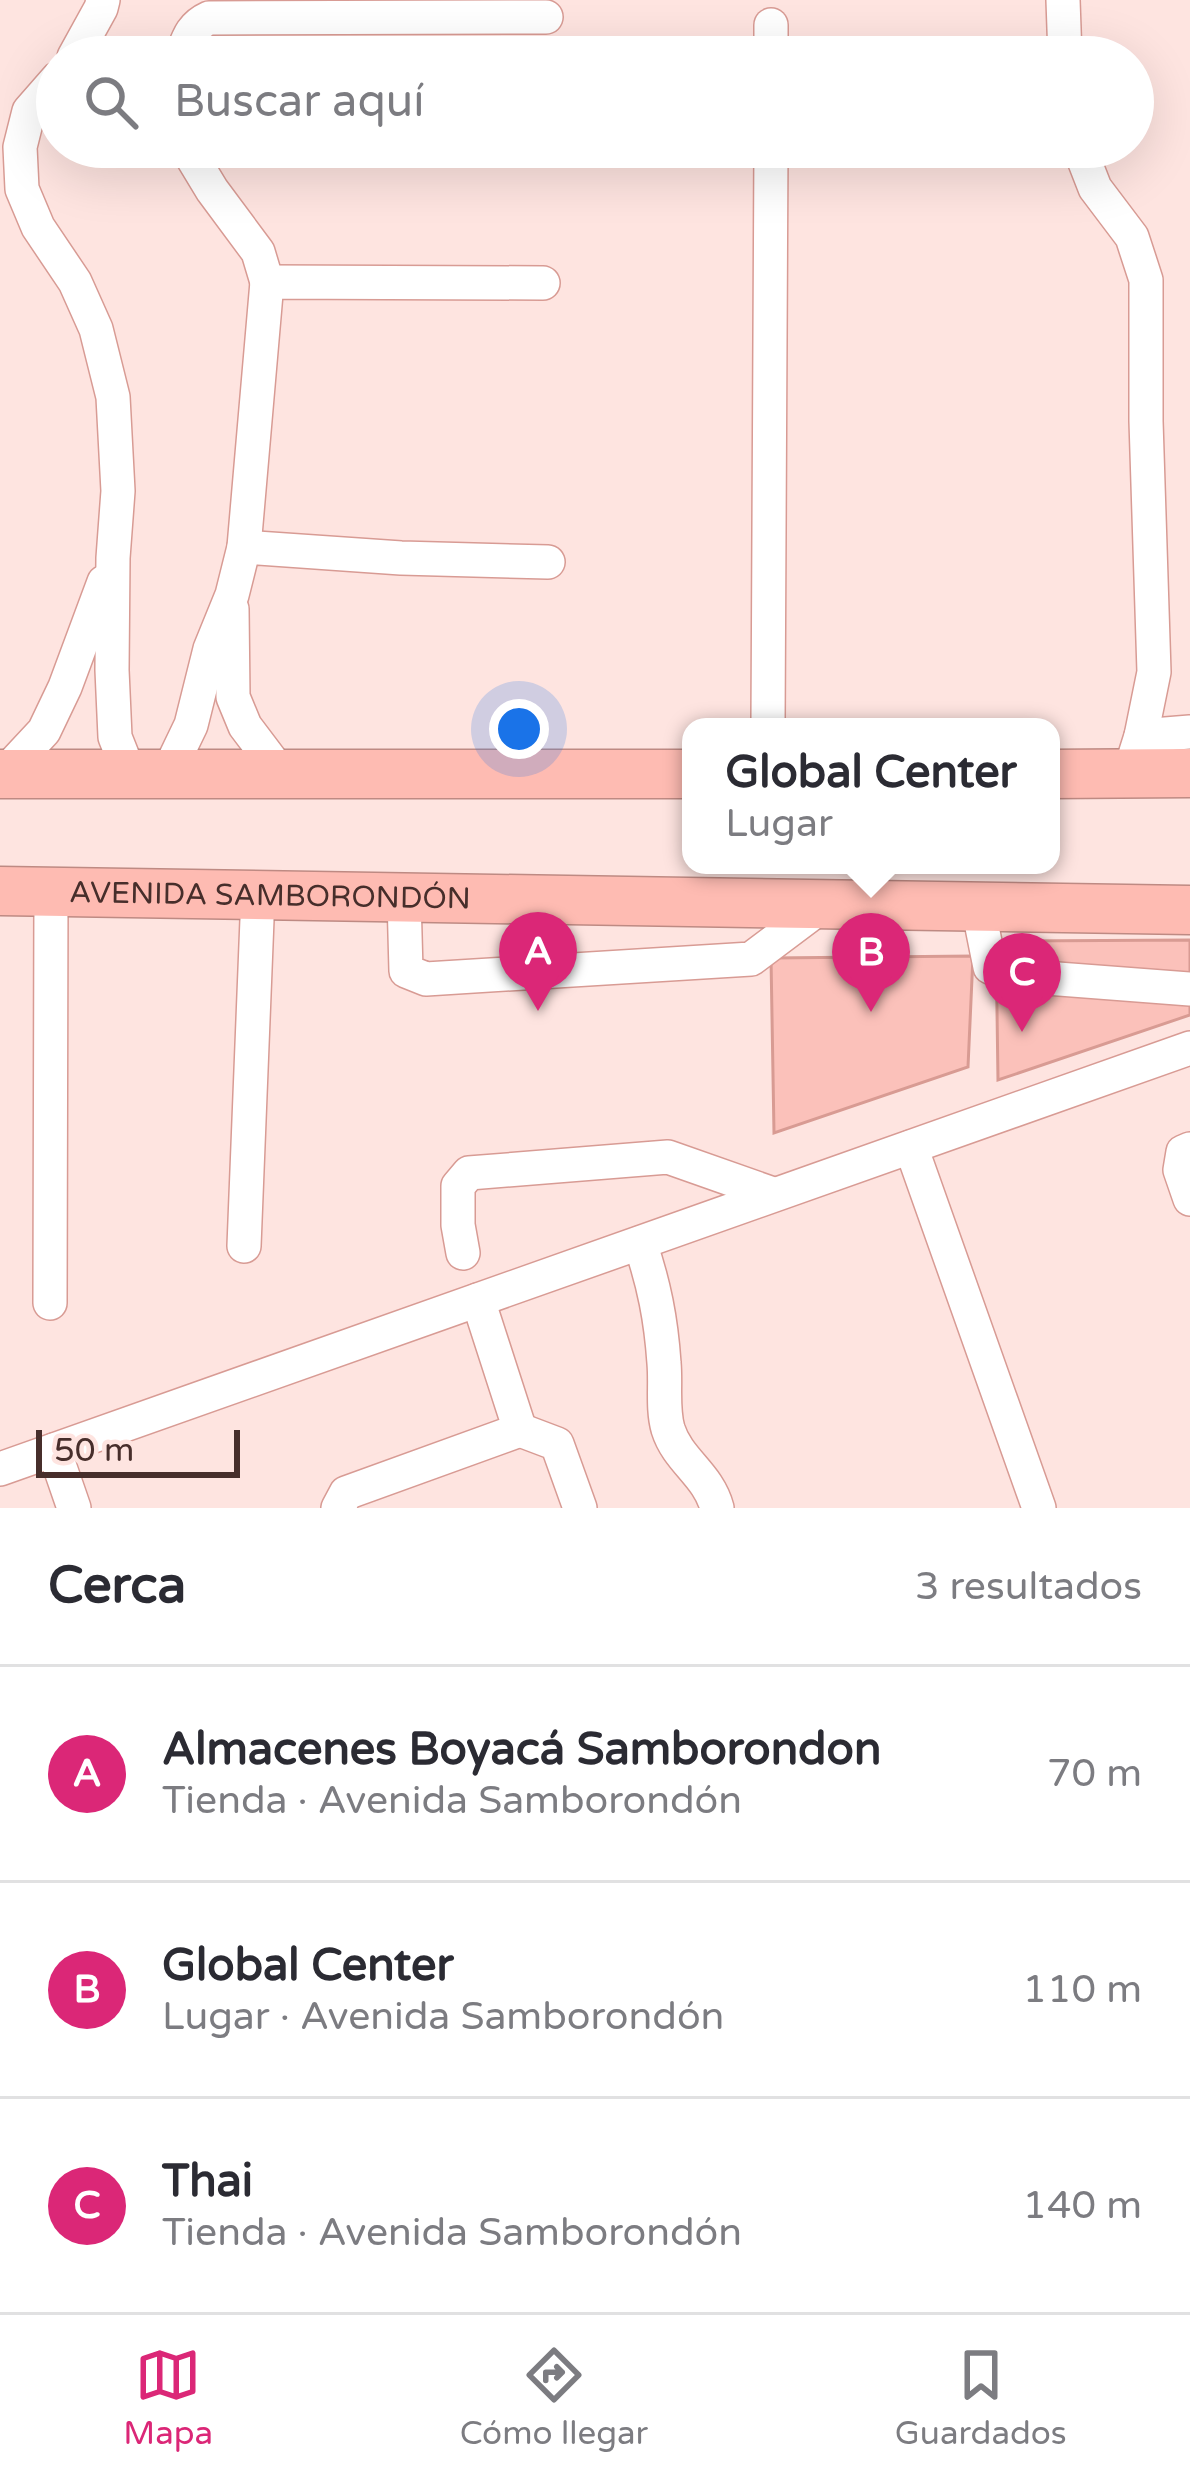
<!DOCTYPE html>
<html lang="es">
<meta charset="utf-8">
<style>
body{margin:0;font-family:"Varela Round",sans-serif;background:#f7f7f7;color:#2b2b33}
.scale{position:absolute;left:36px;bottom:30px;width:204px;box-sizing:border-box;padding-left:12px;border:6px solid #472e2b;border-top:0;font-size:33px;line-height:42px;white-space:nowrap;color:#472e2b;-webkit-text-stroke:9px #fee4e0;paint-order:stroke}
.you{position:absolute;left:519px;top:729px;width:42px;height:42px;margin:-30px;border:9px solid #fff;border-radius:50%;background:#1a73e8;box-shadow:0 0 0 18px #1a73e833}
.badge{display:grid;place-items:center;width:78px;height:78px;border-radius:50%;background:#db2777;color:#fff;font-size:39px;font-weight:700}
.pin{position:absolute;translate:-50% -99px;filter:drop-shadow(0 3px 6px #0008)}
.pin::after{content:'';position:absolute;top:63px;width:42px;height:36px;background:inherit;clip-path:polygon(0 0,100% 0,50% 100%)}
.popup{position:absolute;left:682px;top:718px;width:378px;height:156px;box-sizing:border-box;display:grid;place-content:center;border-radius:24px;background:#fff;filter:drop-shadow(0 3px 9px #0005);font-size:39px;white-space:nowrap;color:#7c7c81}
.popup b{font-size:45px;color:#2b2b33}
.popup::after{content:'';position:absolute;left:50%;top:100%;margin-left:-24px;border:24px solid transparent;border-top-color:#fff}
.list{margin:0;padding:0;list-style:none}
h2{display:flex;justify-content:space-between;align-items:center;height:156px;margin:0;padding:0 48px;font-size:51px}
h2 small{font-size:39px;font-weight:400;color:#7c7c81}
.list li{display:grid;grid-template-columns:78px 1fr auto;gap:36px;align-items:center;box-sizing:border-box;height:216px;padding:0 48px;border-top:3px solid #e1e1e2}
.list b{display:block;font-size:45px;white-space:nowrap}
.list p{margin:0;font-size:39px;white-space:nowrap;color:#7c7c81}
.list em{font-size:39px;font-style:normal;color:#7c7c81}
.icon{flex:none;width:66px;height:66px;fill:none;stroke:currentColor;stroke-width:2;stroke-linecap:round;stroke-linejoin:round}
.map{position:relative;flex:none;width:1190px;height:1508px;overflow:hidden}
.search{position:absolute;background:#fff;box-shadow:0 12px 48px #0002;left:36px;right:36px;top:36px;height:132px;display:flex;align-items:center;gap:30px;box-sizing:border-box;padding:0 42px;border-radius:66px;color:#7c7c81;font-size:45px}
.sheet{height:804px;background:#fff}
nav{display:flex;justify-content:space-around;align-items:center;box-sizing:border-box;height:168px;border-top:3px solid #e1e1e2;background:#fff;font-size:33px;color:#7c7c81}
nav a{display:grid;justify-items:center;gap:6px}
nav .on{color:#db2777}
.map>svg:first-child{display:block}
.building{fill:#fbc1ba;stroke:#d89b93;stroke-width:3}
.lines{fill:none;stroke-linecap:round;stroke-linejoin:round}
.minor-casing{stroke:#d89b94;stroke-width:36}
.highway-casing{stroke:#be8a83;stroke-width:51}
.minor{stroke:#fff;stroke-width:33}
.highway{stroke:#febbb2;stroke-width:48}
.labels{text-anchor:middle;stroke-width:9;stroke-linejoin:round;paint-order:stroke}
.street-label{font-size:30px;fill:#472e2b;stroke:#fee4e0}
</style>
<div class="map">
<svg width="1190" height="1508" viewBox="0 0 1190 1508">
<rect width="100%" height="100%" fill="#fee4e0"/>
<!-- building -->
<g class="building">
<path d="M1190,940v75l-192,65 -2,-139z"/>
<path d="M973,956l-5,111 -194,66 -3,-175z"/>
</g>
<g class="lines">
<defs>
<g id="minor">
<path d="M1063,0l2,57"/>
<path d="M74,57l27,-49 2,-8"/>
<path d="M181,57c7,-18 10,-31 28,-39l337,-1"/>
<path d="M771,57v-32"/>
<path d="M57,79l-28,32 -9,36 2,42 16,38 37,55 21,47 17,68 5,94 -5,67 -1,112 3,67 15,38"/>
<path d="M186,147l26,43 46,62 9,30"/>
<path d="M1079,147l16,41 37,49 14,43v141l8,251 -13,64 -12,38"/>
<path d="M244,547l23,-265 276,1"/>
<path d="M232,609l1,88 12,29 37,49"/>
<path d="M768,723l3,-576"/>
<path d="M1141,736l49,-4"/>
<path d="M4,774l40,-43 21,-44 39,-105"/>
<path d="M167,775l24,-50 19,-76 22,-54 12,-48 157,11 147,4"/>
<path d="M404,898l2,73 20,8 325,-20 72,-54"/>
<path d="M978,907l12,60 16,8 184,14"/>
<path d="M911,1147l128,361"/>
<path d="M1190,1149l-7,3 -3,18 10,29"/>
<path d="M640,1243c14,41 21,76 24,120 2,22 -2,45 4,66 10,32 40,45 49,79"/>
<path d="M244,1246l14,-352"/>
<path d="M463,1253l-5,-28v-39l11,-13 199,-16 105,37"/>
<path d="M50,1303l1,-411"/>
<path d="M520,1430l37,14 23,64"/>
<path d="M54,1450l20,58"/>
<path d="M0,1469l1190,-421"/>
<path d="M338,1508l8,-15 174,-63 -42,-130"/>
</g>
<g id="highway">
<path d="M0,774h691"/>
<path d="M1051,774l139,-1"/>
<path id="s1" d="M0,891l1190,19"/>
</g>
</defs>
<!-- minor casing -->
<use href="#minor" class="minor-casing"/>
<!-- highway casing -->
<use href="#highway" class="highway-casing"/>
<!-- minor -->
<use href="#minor" class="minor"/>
<!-- highway -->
<use href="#highway" class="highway"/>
</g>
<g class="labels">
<!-- street labels -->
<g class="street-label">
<text dy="10" stroke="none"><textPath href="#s1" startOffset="270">AVENIDA SAMBORONDÓN</textPath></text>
</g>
</g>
</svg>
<div class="scale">50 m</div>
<div class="you"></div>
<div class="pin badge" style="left:538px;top:1011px">A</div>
<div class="pin badge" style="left:871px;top:1012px">B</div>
<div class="popup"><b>Global Center</b>Lugar</div>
<div class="pin badge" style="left:1022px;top:1032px">C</div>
<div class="search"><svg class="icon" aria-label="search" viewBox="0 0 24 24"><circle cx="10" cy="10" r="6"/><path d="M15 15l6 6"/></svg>Buscar aquí</div>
</div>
<section class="sheet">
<h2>Cerca<small>3 resultados</small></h2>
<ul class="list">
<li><span class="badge">A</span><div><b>Almacenes Boyacá Samborondon</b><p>Tienda · Avenida Samborondón</p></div><em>70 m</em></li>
<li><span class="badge">B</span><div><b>Global Center</b><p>Lugar · Avenida Samborondón</p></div><em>110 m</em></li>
<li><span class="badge">C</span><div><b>Thai</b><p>Tienda · Avenida Samborondón</p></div><em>140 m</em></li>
</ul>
</section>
<nav>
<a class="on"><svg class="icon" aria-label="map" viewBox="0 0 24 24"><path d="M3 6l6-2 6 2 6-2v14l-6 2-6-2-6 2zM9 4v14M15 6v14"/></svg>Mapa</a>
<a><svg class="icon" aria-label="directions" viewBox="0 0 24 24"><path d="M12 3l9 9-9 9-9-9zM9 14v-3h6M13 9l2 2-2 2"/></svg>Cómo llegar</a>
<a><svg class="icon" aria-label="saved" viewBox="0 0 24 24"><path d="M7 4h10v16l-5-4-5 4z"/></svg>Guardados</a>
</nav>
